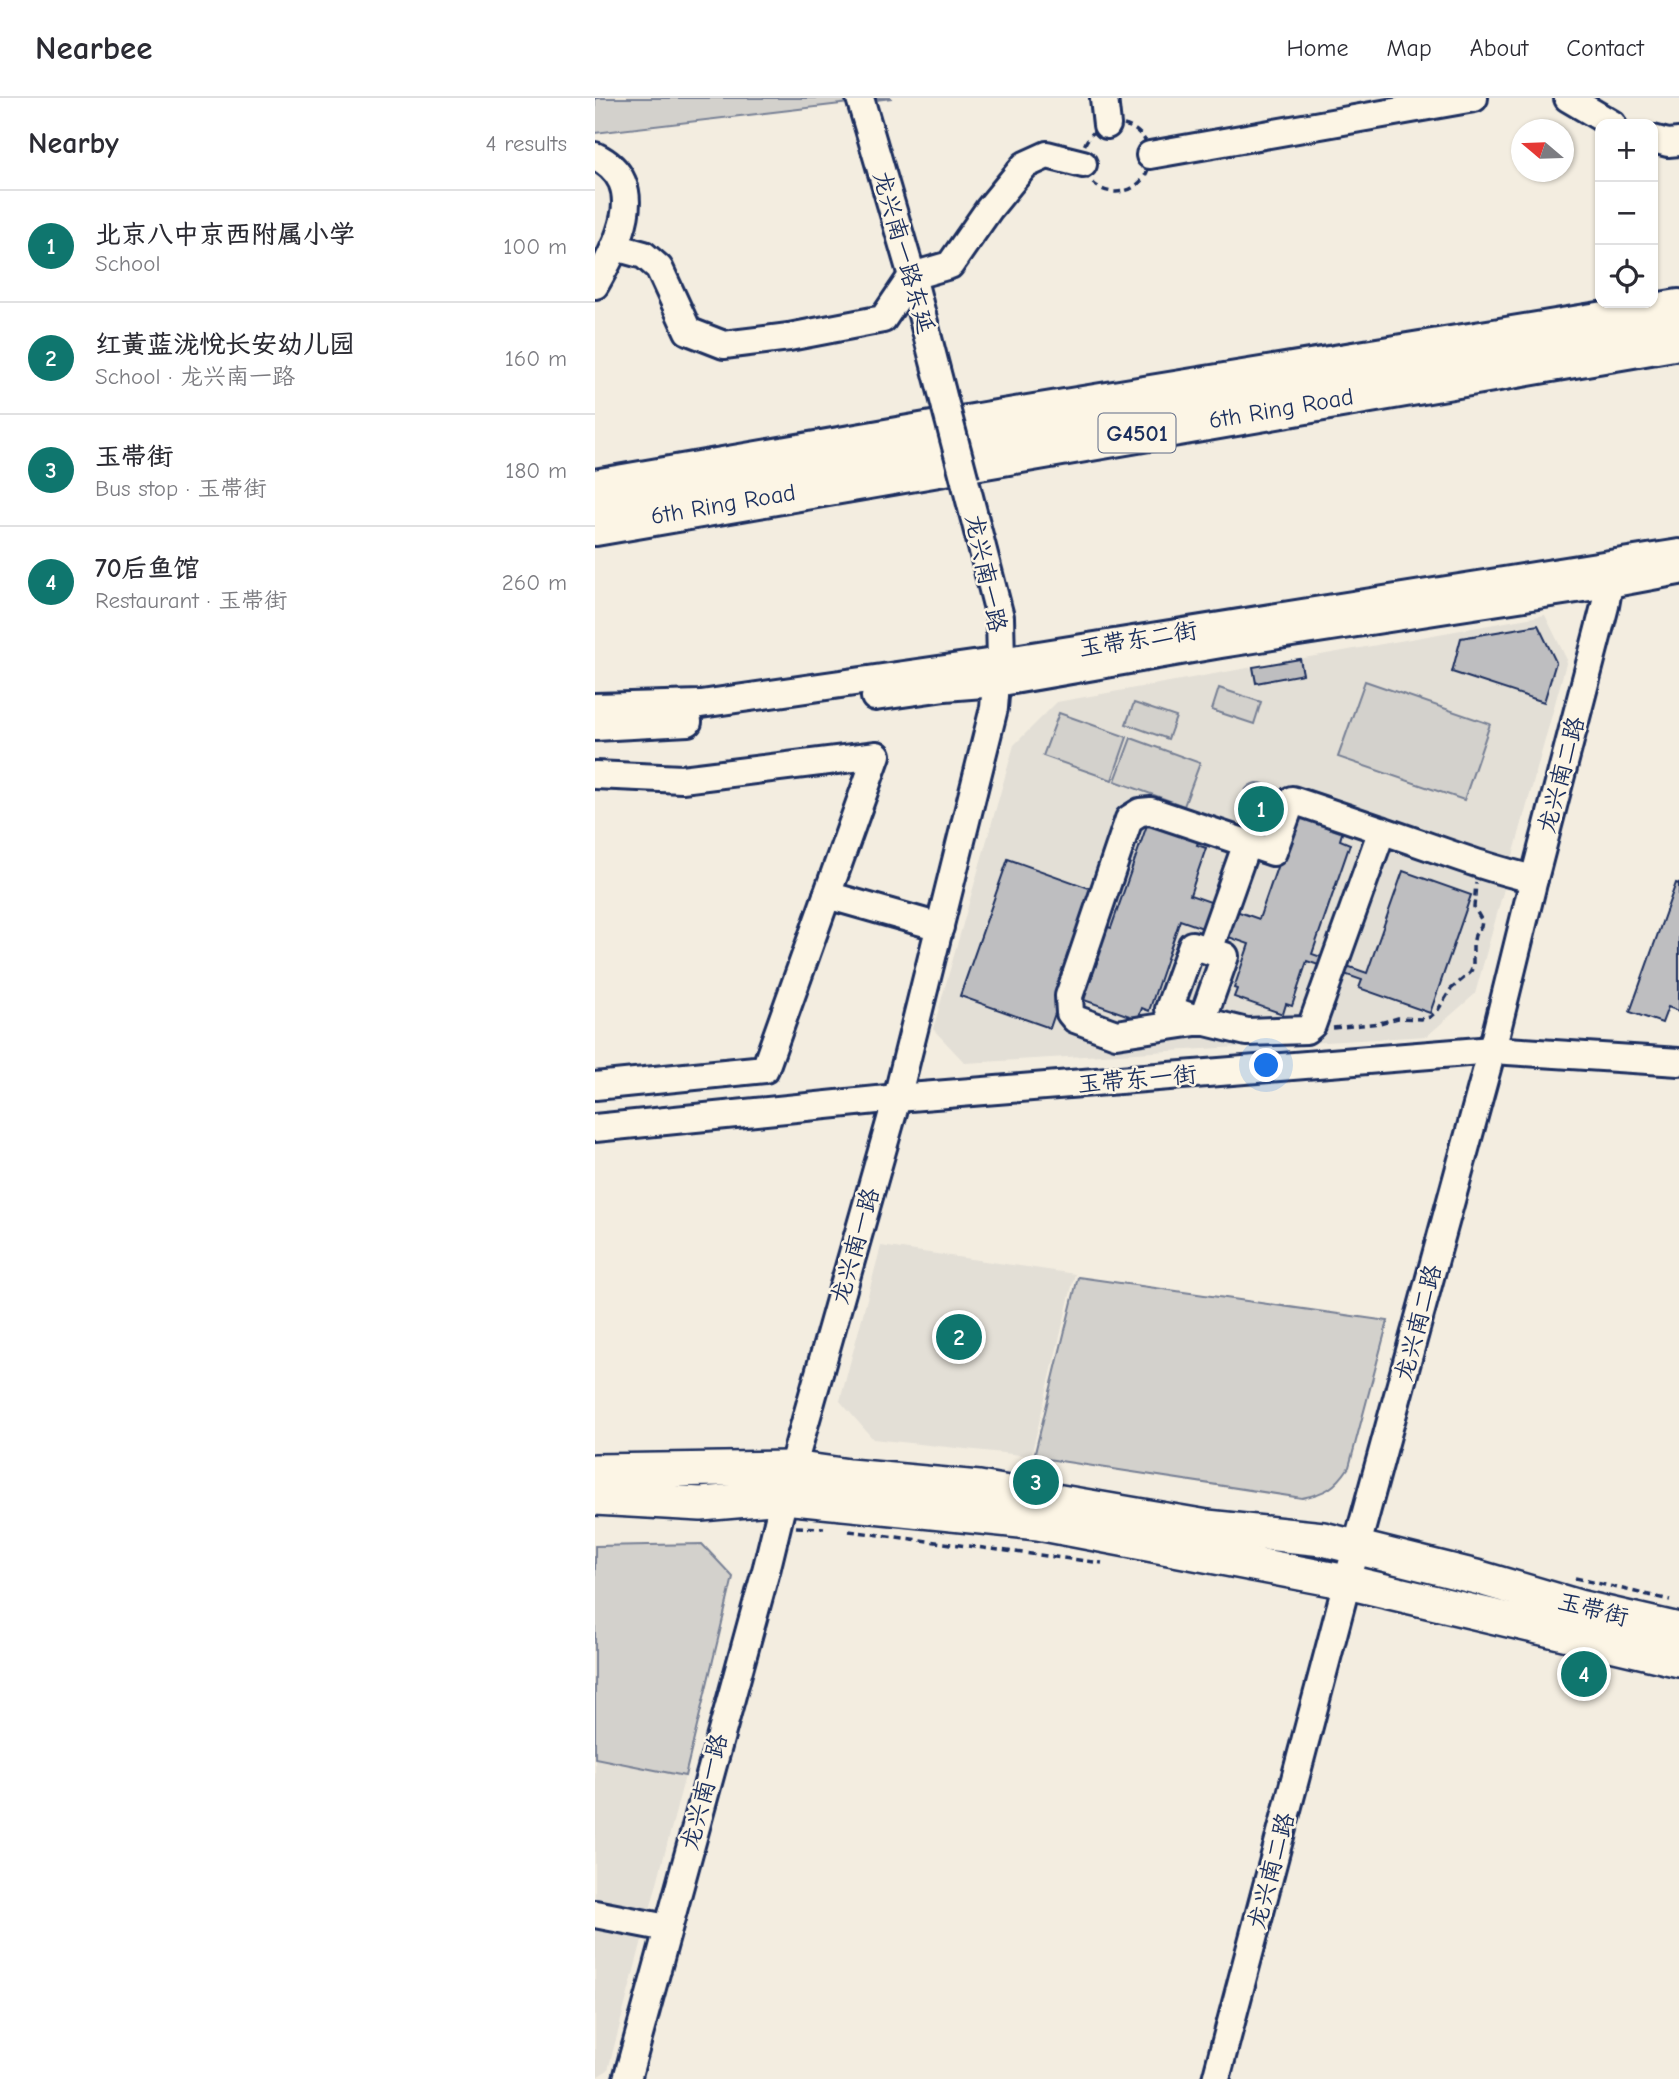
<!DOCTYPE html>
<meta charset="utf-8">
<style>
body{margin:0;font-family:"Comic Neue","LXGW WenKai TC",sans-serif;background:#f2f2f3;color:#2b2b33}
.controls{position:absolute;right:21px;top:21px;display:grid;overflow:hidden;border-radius:14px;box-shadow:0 2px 5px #0004}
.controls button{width:63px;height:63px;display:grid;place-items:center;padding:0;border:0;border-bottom:2px solid #e1e1e2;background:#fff;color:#2b2b33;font:35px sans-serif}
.compass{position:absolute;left:916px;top:21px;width:63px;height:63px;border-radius:50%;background:#fff;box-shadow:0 2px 5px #0004;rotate:289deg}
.you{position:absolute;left:672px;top:968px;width:24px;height:24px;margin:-18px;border:5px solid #fff;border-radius:50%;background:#1a73e8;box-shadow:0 0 0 10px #1a73e833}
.badge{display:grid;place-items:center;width:46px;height:46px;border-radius:50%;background:#0f766e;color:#fff;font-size:23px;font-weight:700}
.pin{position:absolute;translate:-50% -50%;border:4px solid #fff;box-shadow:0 2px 7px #0006}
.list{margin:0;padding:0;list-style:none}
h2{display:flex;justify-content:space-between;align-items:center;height:91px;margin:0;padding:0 28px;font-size:30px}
h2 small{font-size:23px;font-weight:400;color:#7c7c81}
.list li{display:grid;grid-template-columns:46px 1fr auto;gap:21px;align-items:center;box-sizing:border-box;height:112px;padding:0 28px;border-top:2px solid #e1e1e2}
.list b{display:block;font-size:26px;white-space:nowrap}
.list p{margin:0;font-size:23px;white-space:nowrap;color:#7c7c81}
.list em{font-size:23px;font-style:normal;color:#7c7c81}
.icon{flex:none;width:38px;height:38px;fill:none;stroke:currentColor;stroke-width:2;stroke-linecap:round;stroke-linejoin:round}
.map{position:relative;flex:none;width:1084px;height:1981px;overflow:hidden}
header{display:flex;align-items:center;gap:42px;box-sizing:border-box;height:98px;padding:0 35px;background:#fff;border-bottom:2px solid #e1e1e2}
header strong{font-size:33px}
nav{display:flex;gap:38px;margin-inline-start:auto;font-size:24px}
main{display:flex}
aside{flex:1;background:#fff}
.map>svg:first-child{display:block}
.built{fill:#e3dfd6}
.green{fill:#d3d1cc;stroke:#778095;stroke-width:2}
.water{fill:#a9acb3;stroke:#707a91;stroke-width:2}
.building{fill:#bebec0;stroke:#1b2f5e;stroke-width:2}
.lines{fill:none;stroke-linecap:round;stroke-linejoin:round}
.minor-casing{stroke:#1b2f5e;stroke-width:32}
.major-casing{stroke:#1b2f5e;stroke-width:38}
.highway-casing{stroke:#1b2f5e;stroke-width:44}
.path{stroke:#1b2f5e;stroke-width:3.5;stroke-dasharray:7 5;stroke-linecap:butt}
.minor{stroke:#fcf5e5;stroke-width:26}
.major{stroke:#fcf5e5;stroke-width:33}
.highway{stroke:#fcf5e5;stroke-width:38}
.minor-bridge-casing{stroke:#1b2f5e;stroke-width:32;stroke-linecap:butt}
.minor-bridge{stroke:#fcf5e5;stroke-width:26}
.labels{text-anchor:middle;stroke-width:5;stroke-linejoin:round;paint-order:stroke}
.shield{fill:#fcf5e5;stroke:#5e6a86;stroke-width:2}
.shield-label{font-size:23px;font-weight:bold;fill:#1b2f5e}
.street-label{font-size:24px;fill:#1b2f5e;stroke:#fcf5e5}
</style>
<header>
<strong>Nearbee</strong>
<nav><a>Home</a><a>Map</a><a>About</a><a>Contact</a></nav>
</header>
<main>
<aside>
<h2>Nearby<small>4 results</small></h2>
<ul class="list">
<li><span class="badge">1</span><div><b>北京八中京西附属小学</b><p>School</p></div><em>100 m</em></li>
<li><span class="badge">2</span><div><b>红黄蓝泷悦长安幼儿园</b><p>School · 龙兴南一路</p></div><em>160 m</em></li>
<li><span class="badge">3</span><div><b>玉带街</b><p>Bus stop · 玉带街</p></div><em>180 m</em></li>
<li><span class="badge">4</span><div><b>70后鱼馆</b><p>Restaurant · 玉带街</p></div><em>260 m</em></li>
</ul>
</aside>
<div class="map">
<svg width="1084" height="1981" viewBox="0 0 1084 1981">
<rect width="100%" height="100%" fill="#f3ede0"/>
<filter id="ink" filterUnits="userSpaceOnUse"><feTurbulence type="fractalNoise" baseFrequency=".0143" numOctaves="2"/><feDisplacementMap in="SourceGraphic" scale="14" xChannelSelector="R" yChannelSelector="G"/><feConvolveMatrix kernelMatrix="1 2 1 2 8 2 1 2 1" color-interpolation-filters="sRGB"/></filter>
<g filter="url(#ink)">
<!-- built -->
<g class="built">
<path d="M950,517l22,45 -92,334 -48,42 -462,27 -32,-34 81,-284 43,-43z"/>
<path d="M286,1148l194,28 -44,182 -158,-17 -33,-38z"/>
<path d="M0,1660l90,18 -77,294 -13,8z"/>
</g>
<!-- green -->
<g class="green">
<path d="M0,0h297l-297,35z"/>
<path d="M770,583l125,43 -26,76 -126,-43z"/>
<path d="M624,590l42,14 -7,22 -42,-14z"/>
<path d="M539,605l42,14 -8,22 -42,-15z"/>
<path d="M464,615l68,24 -15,43 -69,-24z"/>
<path d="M536,640l69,25 -16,43 -69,-25z"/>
<path d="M483,1179l310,44 -39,146c-14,21 -23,26 -47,31l-268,-41z"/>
<path d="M107,1446l31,33 -48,199 -90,-18v-212z"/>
</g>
<!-- water -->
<circle class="water" cx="663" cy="700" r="15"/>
<!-- building -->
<g class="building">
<path d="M943,527l18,37 -12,40 -92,-30 9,-34z"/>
<path d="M705,561l3,15 -47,9 -3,-16z"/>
<path d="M704,716l44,16 -3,10 10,4 -38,110 55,19 36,-102 68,24 -41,118 -71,-25 3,-8 -55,-19 -15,45 -6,-2 -3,10 -49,-17 3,-8 -3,-1 15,-44 -69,-24 -31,91 -7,-3 -4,11 -54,-19 17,-49 -22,-8 -29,85 -90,-32 48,-137 84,30 -10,29 29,10 36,-103 3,1 3,-9 48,17 -4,11 9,3 -16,47 69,24 33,-95z"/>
<path d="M1081,785l3,1v127l-11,-4 -6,16 -32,-11z"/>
</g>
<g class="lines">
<defs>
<g id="minor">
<path d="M265,0l52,178 34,132"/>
<path d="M509,0l3,27"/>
<path d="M973,0l44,26"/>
<path d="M1058,41l15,4 11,-1"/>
<path d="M555,57l324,-57"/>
<path d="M0,58c57,27 22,90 0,129"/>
<path d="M20,149l29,8 15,13 29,63 36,14 65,-8 94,-18 29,-43 38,-11 39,-56 36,-44 22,-10 36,9"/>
<path d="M280,599l70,-10 51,-4 225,-39 388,-60 70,-13"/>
<path d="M0,609l106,-3 300,-43 678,-108"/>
<path d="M0,629l93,-5"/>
<path d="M0,677l87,4 195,-24 -112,314 -170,17"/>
<path d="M787,732l-70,195 -6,5 -59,2 -45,-11 -33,-12 23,-64 33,11 -23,65 -86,13 -41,-15 -5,-6 -1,-17 60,-177 11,-7 11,-1 122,41 19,-52c46,15 92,31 138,47 34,12 68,24 104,32"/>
<path d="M232,797l113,32"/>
<path d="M614,852l38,-107"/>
<path d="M0,1030l302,-30 595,-48 187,12"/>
<path d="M0,1816l72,14"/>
<path d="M32,1981l140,-512 17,-70 113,-399 97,-390 2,-25 5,-22 -1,-44 -35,-136"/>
<path d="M621,1981l131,-497 145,-532 42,-171 71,-273 4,-22v-19"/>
</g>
<g id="major">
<path d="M0,1373l197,-3 57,8 130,12 228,39 116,12 157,39 99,29 100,23"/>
<path d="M0,1400l106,6 83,-7 254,26 309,59 332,78"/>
</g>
<g id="highway">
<path d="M0,391l396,-68 688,-112"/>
<path id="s1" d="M0,428l1084,-186"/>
</g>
</defs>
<!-- minor casing -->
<use href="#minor" class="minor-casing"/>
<!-- major casing -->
<use href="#major" class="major-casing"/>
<!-- highway casing -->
<use href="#highway" class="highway-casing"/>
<!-- path -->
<g class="path">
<circle cx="521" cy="60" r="34"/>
<path d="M738,930l47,-5 18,-5 23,1 9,-2 8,-7 13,-21 19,-16 3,-6v-22l2,-10 6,-8 1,-6 -8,-14 2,-24"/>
<path d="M431,1371l24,4"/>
<path d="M201,1429l28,1"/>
<path d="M254,1433l253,32"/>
<path d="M980,1480l95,22"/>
</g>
<!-- minor -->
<use href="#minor" class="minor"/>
<!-- major -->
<use href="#major" class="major"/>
<!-- highway -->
<use href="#highway" class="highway"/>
<defs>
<path id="minor-bridge" d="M351,310l19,73"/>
</defs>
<!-- minor-bridge casing -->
<use href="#minor-bridge" class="minor-bridge-casing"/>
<!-- minor-bridge -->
<use href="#minor-bridge" class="minor-bridge"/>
</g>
</g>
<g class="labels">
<!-- shield labels -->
<rect class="shield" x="503.5" y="315.5" width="77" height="39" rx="5"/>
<g class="shield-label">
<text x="542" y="343">G4501</text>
</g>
<!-- street labels -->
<g class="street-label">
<text transform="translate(309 154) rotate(74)" y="8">龙兴南一路东延</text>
<text dy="8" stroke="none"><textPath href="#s1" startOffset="696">6th Ring Road</textPath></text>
<text dy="8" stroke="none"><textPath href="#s1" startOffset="130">6th Ring Road</textPath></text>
<text transform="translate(391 475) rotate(78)" y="8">龙兴南一路</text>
<text transform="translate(543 541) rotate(-9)" y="8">玉带东二街</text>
<text transform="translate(966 677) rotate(-75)" y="8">龙兴南二路</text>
<text transform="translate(542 981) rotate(-5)" y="8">玉带东一街</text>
<text transform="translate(260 1148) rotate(-74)" y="8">龙兴南一路</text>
<text transform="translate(823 1225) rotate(-75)" y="8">龙兴南二路</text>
<text transform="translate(998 1511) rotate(14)" y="8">玉带街</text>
<text transform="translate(109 1694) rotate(-75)" y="8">龙兴南一路</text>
<text transform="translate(676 1773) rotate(-75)" y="8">龙兴南二路</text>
</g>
</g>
</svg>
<div class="controls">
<button>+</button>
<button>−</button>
<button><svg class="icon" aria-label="locate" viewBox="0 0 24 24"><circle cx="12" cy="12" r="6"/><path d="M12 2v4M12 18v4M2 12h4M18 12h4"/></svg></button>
</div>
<svg class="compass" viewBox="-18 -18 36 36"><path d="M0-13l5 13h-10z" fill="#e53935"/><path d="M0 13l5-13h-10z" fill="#7c7c81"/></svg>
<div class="you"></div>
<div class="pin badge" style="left:666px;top:711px">1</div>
<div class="pin badge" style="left:364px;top:1239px">2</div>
<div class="pin badge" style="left:441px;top:1384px">3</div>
<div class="pin badge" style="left:989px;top:1576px">4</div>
</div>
</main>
